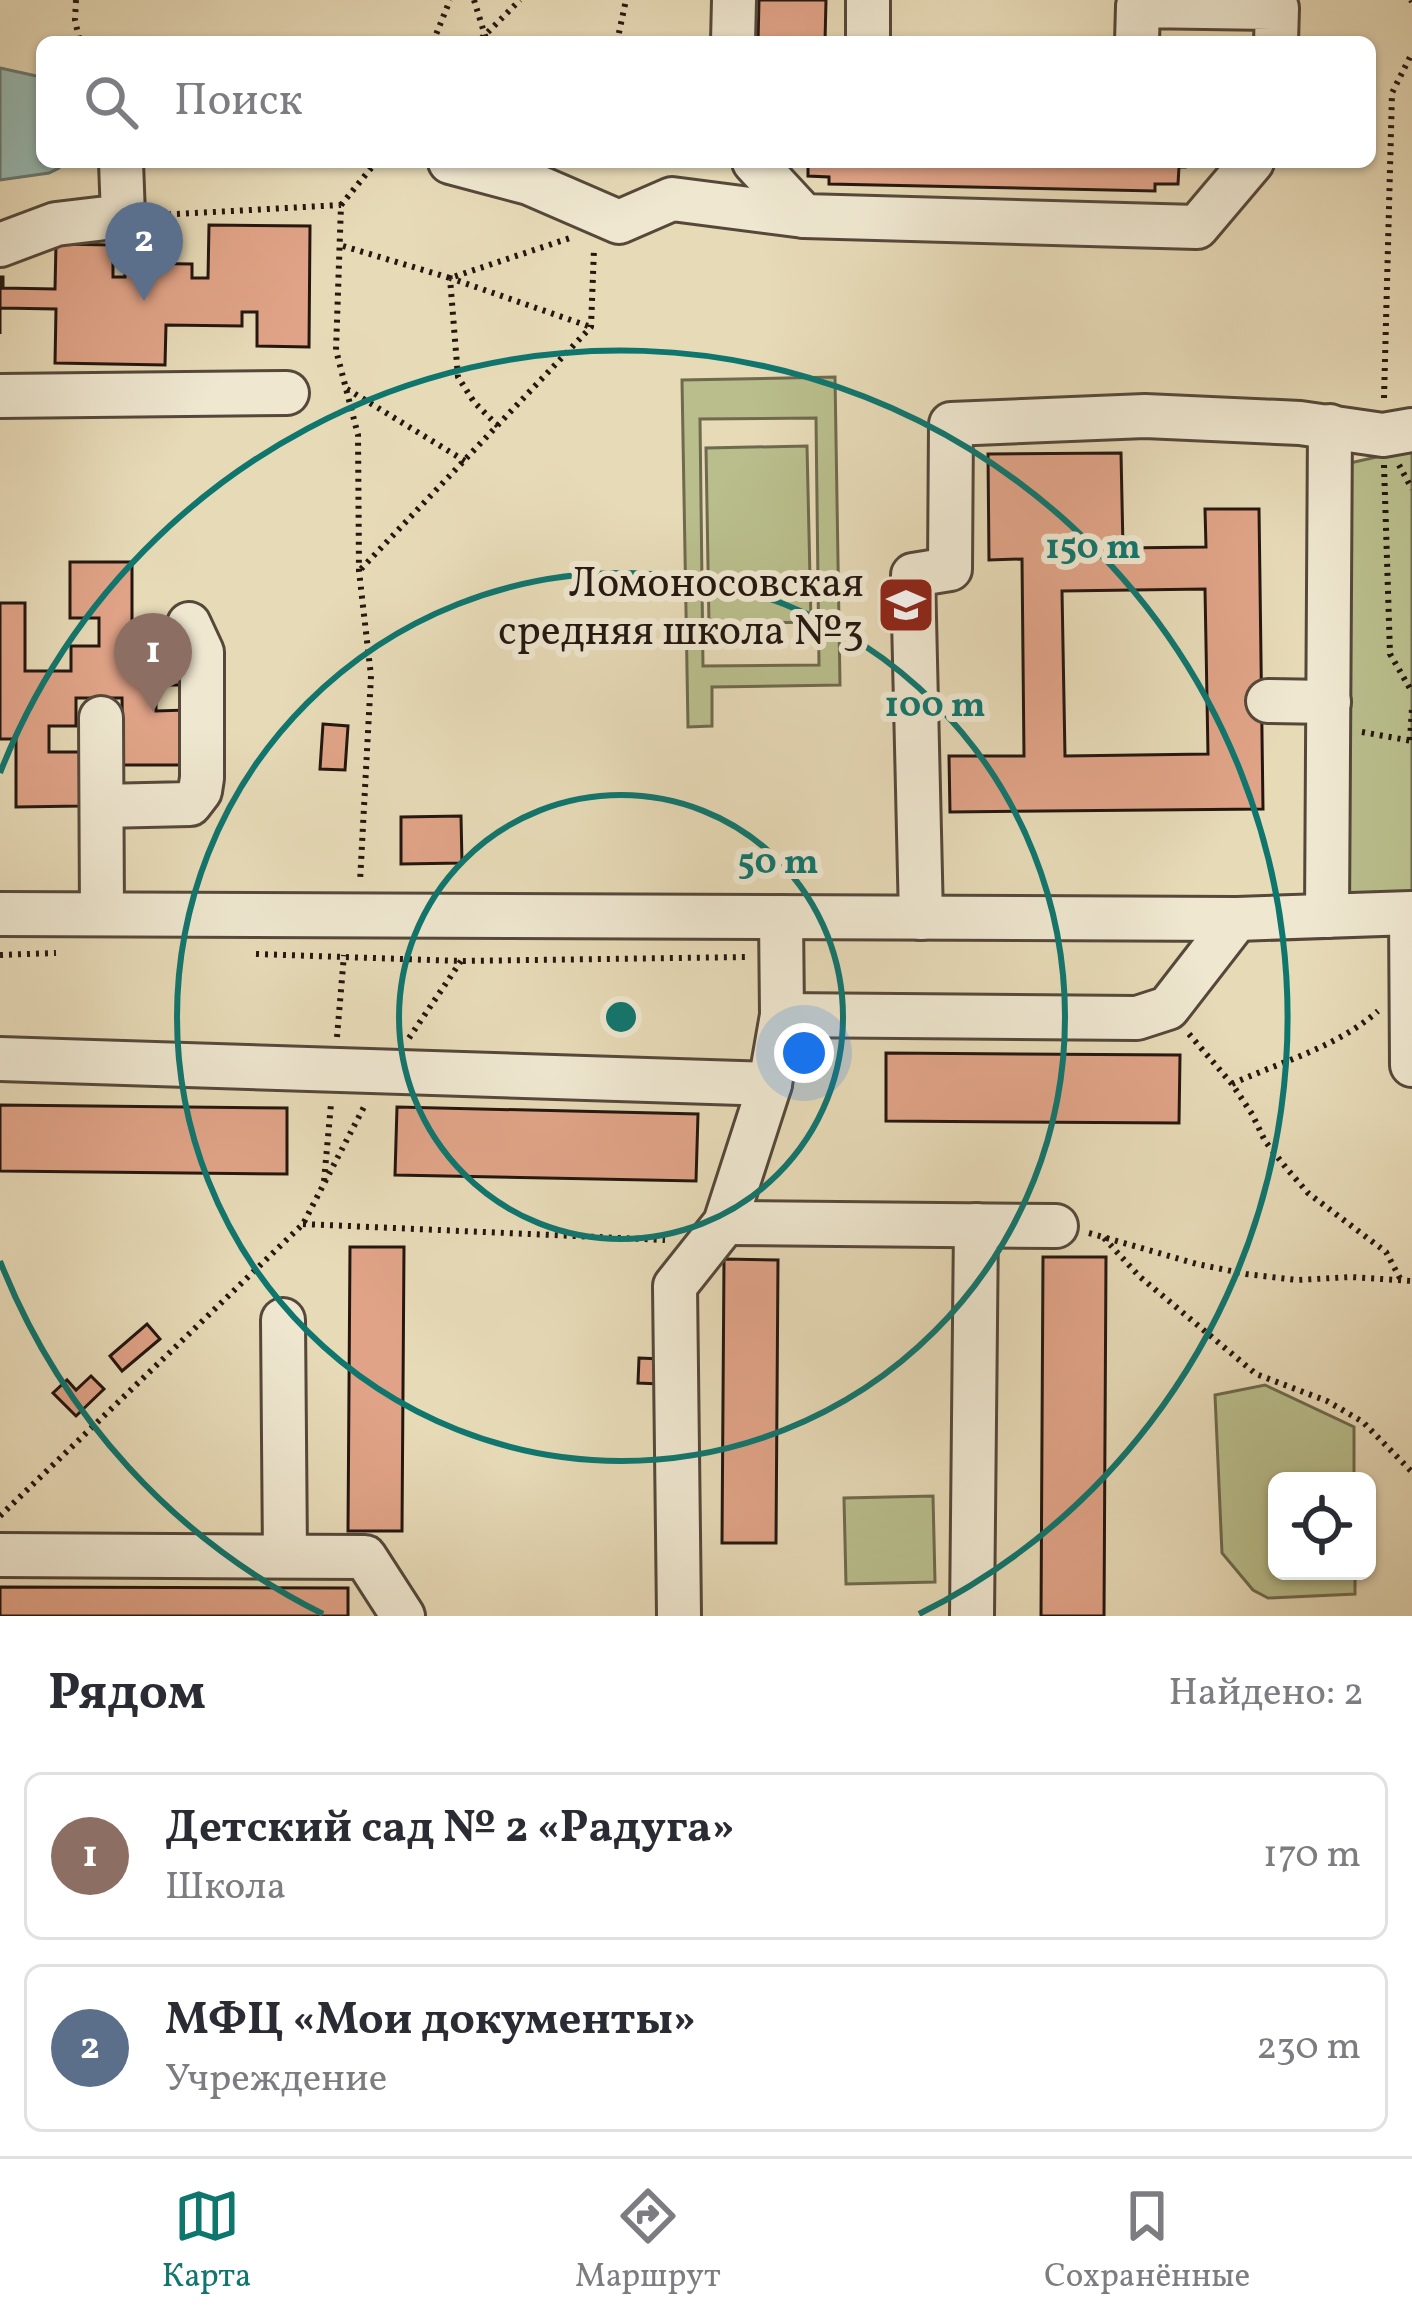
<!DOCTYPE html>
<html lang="ru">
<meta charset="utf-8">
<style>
body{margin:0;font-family:Vollkorn,serif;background:#f2f2f3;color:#2b2b33}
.controls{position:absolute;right:36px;bottom:36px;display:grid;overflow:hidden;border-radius:18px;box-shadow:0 3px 9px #0004}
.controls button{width:108px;height:108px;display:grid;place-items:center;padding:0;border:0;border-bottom:3px solid #e1e1e2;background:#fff;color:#2b2b33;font:60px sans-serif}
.you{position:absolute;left:804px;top:1053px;width:42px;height:42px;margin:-30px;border:9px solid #fff;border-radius:50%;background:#1a73e8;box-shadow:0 0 0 18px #1a73e833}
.badge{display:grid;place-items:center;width:78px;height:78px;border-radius:50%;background:#0f766e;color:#fff;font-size:39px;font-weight:700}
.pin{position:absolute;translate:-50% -99px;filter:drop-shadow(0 3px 6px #0008)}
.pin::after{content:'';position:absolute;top:63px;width:42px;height:36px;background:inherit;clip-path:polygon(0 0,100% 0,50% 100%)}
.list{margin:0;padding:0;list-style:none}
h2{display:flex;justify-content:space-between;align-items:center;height:156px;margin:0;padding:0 48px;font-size:51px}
h2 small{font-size:39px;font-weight:400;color:#7c7c81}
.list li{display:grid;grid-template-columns:78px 1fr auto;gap:36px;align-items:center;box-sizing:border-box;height:168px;margin:0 24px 24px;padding:0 24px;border:3px solid #e1e1e2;border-radius:18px}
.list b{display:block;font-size:45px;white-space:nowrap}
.list p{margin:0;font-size:39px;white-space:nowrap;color:#7c7c81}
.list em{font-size:39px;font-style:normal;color:#7c7c81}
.icon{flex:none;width:66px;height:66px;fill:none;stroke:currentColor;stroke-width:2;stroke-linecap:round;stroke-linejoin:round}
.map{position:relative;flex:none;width:1412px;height:1616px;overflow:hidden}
.search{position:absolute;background:#fff;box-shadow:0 3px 9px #0004;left:36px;right:36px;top:36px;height:132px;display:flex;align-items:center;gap:30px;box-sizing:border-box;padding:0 42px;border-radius:18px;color:#7c7c81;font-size:45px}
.sheet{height:540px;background:#fff}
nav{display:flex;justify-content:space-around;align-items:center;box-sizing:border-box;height:168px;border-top:3px solid #e1e1e2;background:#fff;font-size:33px;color:#7c7c81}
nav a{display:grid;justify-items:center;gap:6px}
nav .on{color:#0f766e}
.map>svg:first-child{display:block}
.green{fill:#b9be8c;stroke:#6e6a4e;stroke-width:3;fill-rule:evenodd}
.water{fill:#97bab3;stroke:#697972;stroke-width:3}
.building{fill:#e0a387;stroke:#241710;stroke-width:3;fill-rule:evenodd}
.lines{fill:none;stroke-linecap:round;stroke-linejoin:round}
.minor-casing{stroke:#55483a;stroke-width:48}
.path{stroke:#241710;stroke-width:6;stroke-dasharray:3 6;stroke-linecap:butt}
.minor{stroke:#efe7d0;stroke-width:42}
.ring{fill:none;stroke:#0f766e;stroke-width:6}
.labels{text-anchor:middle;stroke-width:12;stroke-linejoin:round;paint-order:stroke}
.poi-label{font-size:42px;fill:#241710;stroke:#efe7d0;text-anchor:end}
.centre{fill:#0f766e;stroke:#efe7d0;stroke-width:6}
.ring-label{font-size:36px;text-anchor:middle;font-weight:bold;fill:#0f766e;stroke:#efe7d0;stroke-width:12;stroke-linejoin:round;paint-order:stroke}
</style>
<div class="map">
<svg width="1412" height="1616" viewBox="0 0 1412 1616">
<rect width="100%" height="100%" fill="#e7dab7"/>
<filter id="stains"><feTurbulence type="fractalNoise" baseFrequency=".00167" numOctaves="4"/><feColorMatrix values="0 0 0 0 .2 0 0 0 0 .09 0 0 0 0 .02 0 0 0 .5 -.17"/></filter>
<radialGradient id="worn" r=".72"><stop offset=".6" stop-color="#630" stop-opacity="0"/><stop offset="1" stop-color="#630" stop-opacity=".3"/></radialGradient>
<!-- green -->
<g class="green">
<path d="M835,377l5,308 -128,2v39l-24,1 -6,-347zM816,418l3,247 -116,1 -3,-247z"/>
<path d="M807,446l4,176 -102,2 -3,-176z"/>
<path d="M1412,449v455l-65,-2 3,-439z"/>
<path d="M1265,1385l89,42v54h-77v90h78v23l-87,4 -15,-8 -31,-37 -7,-158z"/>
<path d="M933,1496l2,86 -89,2 -2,-86z"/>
</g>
<!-- water -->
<path class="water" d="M0,68l41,9 1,85h17v6l-10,5 -49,7z"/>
<!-- building -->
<g class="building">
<path d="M759,0h67l-1,42h-67z"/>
<path d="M808,162h377v5h-6l-1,17h-23v7l-326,-7v-7l-21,-1z"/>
<path d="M209,225l101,1 -1,121 -52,-1v-34h-15v14l-76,-1 -1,40 -110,-2 1,-54 -56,-1v26v-57h3v11l52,1 1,-45 57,1v32h12v-14l67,1v14h16z"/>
<path d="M1121,453l2,95 83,-1 -1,-38h54l4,300 -313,3 -1,-56h75l-2,-197 -33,1 -1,-106zM1205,589l3,165 -143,2 -3,-165z"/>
<path d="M70,562h62v67h51v56h-27v26l31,-1v55h-64l-1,-67h-46v28h-27v26h31l1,54 -65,1v-68h-16v-136h25v68h46v-25h28v-28h-29z"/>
<path d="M323,724l25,2 -3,44 -25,-1z"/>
<path d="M461,816l1,47 -61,1v-47z"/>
<path d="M886,1053l294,2 -1,68 -293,-2z"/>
<path d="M0,1105l287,3v66l-287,-3z"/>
<path d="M397,1107l301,7 -2,67 -301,-6z"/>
<path d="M350,1247h54l-2,284h-54z"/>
<path d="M1043,1257h63l-2,359h-63z"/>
<path d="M724,1259l54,1 -2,283h-54z"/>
<path d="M147,1324l13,15 -38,32 -12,-15z"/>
<path d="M639,1358l22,1 -1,25 -22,-1z"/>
<path d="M91,1376l13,13 -28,27 -23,-23 14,-13 9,10z"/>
<path d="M0,1587l348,1v28h-348z"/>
</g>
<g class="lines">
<defs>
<g id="minor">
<path d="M868,0v42"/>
<path d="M733,42l1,-42"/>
<path d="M1137,42l1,-36 139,2 -1,34"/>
<path d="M450,162l79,21 90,39 53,-23 132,17"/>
<path d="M754,162l50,54 393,11 55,-65"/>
<path d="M0,245l56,-21 67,-8 -2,-54"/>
<path d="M0,396l287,-3"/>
<path d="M1268,701l61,1"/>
<path d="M101,718l1,196"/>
<path d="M102,806l88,-2 10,-13 2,-13v-126l-13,-28"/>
<path d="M0,914l1237,5 174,-6 1,152"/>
<path d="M1327,916l3,-490"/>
<path d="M921,918l-8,-343 37,-6 1,-145 194,-8 155,7 83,12 29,-5"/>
<path d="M782,1015l355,3 31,-10 69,-89"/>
<path d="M0,1059l770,25"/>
<path d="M725,1223l331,3"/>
<path d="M283,1320l2,236"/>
<path d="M0,1555l365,2 38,59"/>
<path d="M679,1616l-4,-330 50,-63 45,-139 12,-69 -1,-98"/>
<path d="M972,1616l4,-391"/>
</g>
</defs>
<!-- minor casing -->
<use href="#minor" class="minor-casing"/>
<!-- path -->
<g class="path">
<path d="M76,0l-1,20 5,22"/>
<path d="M474,0l13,42"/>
<path d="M1411,0l1,2"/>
<path d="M433,42l17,-42"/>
<path d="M473,42l10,-5 37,-37"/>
<path d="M617,42l9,-42"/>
<path d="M341,205l35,-43"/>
<path d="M159,215l182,-10 -5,145 22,85 1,136 12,105 -11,206"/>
<path d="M343,246l107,32 120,-40"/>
<path d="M347,389l118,72"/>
<path d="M1384,398l8,-305 20,-40"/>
<path d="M498,426l-24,-24 -16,-25 -8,-99 141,49"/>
<path d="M1384,465l6,189 22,38"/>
<path d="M1399,465l13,24"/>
<path d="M361,569l230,-242 3,-78"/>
<path d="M1362,732l50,9"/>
<path d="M1410,740l2,-32"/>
<path d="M256,954l205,7 285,-4"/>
<path d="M0,955l56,-2"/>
<path d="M1189,1034l43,50 20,30 13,27 22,28 21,24 78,59 16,30"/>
<path d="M337,1037l7,-82"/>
<path d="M409,1038l52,-77"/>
<path d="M1232,1084c50,-23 104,-36 146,-73"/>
<path d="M324,1181l7,-77"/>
<path d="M303,1224l362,16"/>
<path d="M1089,1233l108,31 49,10 51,6 54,-3 61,4"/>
<path d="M1104,1238l35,38 117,98 71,27 36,21 49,50"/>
<path d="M0,1516l303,-292 63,-121"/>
</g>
<!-- minor -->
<use href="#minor" class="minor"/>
</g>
<!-- distance rings -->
<g class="ring">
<circle cx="621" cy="1017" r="222"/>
<circle cx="621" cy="1017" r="444"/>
<path d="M323 1614A667 667 0 0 1 0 1261M0 773A667 667 0 1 1 919 1614"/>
</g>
<!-- icons -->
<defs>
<symbol id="school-square" viewBox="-11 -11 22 22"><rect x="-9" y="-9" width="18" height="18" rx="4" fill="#8f2418" stroke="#efe7d0"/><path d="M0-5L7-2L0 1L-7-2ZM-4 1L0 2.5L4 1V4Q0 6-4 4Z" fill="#fff"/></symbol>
</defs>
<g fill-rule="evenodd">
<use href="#school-square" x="873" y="572" width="66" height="66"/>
</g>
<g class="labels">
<!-- poi labels -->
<g class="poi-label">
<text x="864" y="596">Ломоносовская<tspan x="864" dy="48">средняя школа №3</tspan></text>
</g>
</g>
<circle cx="621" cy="1017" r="18" class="centre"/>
<g class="ring-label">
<text x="1093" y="558">150 m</text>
<text x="935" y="716">100 m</text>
<text x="778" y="873">50 m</text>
</g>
<rect width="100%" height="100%" filter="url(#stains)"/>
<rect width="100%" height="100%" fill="url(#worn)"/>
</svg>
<div class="controls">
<button><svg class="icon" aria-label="locate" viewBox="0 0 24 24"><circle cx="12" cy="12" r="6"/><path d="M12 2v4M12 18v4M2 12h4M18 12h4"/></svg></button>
</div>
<div class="you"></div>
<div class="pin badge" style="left:153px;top:712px;background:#8d6e63">1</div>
<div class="pin badge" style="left:144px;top:301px;background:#5c6f8a">2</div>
<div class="search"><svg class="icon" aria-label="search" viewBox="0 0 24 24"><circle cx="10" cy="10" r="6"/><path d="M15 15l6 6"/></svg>Поиск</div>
</div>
<section class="sheet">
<h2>Рядом<small>Найдено: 2</small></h2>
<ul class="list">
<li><span class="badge" style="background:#8d6e63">1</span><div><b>Детский сад № 2 «Радуга»</b><p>Школа</p></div><em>170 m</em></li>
<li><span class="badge" style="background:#5c6f8a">2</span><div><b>МФЦ «Мои документы»</b><p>Учреждение</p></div><em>230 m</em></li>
</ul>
</section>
<nav>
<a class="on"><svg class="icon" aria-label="map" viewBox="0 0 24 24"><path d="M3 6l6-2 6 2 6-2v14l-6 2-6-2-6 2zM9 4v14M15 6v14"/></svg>Карта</a>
<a><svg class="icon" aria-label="directions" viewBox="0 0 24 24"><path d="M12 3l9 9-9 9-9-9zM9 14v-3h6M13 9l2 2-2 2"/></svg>Маршрут</a>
<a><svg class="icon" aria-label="saved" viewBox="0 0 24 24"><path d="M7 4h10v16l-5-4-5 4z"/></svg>Сохранённые</a>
</nav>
